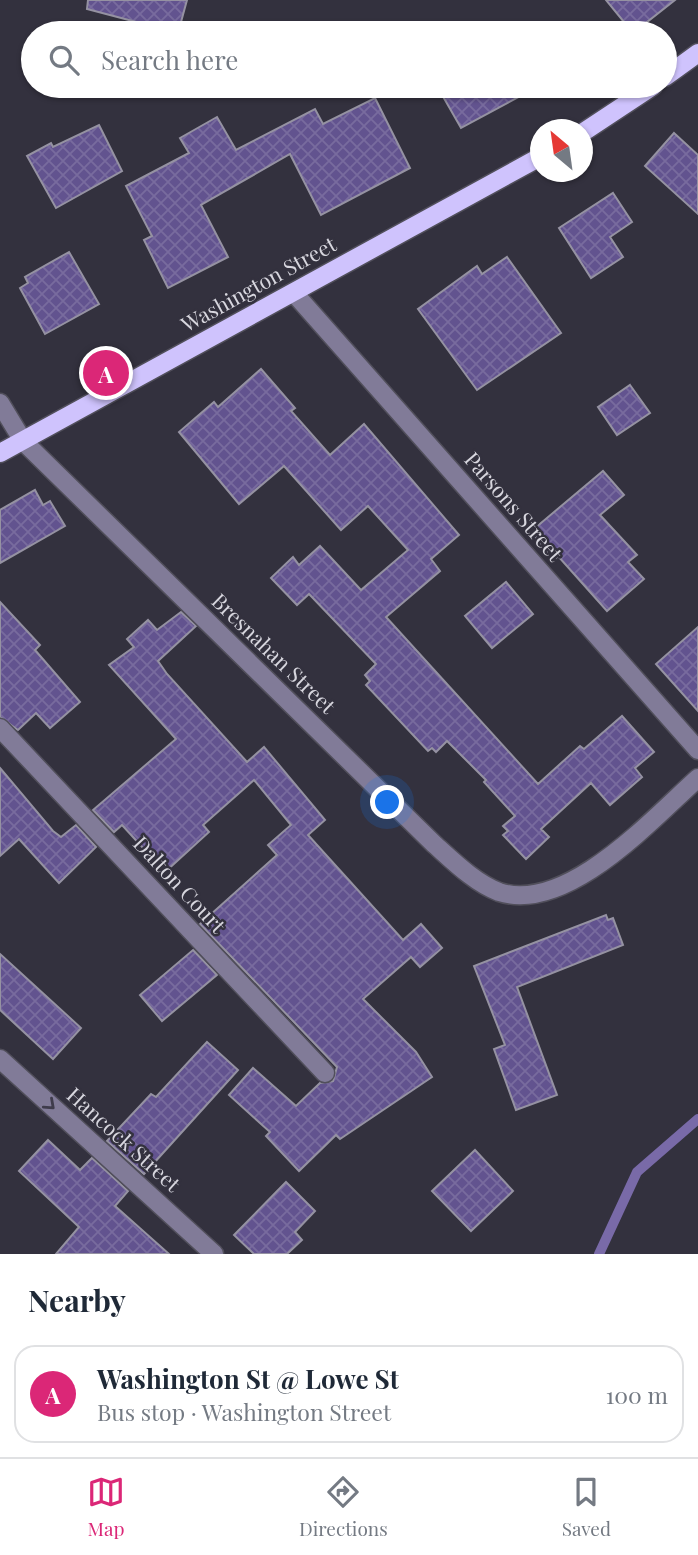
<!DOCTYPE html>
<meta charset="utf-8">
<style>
body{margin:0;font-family:"Playfair Display",serif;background:#f2f2f3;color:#1f2937}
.compass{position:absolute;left:530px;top:119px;width:63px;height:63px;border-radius:50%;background:#fff;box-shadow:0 2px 5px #0004;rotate:331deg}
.you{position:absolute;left:388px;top:803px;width:24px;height:24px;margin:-18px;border:5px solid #fff;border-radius:50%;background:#1a73e8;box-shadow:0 0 0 10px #1a73e833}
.badge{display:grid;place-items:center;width:46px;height:46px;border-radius:50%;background:#db2777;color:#fff;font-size:23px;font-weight:700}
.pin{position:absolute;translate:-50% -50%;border:4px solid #fff;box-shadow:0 2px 7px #0006}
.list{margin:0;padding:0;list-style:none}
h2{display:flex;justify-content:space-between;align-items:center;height:91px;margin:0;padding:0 28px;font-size:30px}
h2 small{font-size:23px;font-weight:400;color:#747a83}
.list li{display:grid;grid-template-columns:46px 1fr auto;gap:21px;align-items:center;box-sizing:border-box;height:98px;margin:0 14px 14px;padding:0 14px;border:2px solid #e0e1e3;border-radius:21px}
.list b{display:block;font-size:26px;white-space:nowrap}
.list p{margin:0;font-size:23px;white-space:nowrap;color:#747a83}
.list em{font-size:23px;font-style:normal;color:#747a83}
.icon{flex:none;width:38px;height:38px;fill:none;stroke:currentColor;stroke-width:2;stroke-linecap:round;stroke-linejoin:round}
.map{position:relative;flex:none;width:698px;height:1254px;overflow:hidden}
.search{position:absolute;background:#fff;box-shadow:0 2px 5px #0004;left:21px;right:21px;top:21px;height:77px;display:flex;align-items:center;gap:18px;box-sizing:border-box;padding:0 24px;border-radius:38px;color:#747a83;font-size:26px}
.sheet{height:203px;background:#fff}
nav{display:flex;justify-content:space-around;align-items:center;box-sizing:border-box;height:98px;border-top:2px solid #e0e1e3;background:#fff;font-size:19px;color:#747a83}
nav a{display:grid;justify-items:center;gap:4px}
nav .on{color:#db2777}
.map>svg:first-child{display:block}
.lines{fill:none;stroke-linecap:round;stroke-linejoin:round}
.stream{stroke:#796aa8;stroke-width:10}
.building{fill:url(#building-cross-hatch);stroke:#9592a2;stroke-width:2}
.minor-casing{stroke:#514f5b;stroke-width:21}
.major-casing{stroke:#514f5b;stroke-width:21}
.minor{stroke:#817b98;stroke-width:18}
.major{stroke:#cfc3fd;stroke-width:18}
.oneway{stroke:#3f3c4c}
.labels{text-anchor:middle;stroke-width:5;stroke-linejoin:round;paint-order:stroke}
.street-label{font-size:21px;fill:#d7d6de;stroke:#33313e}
</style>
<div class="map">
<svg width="698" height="1254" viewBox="0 0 698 1254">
<defs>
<pattern id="building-cross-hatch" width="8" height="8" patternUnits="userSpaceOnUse" patternTransform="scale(1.75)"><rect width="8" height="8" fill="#62538f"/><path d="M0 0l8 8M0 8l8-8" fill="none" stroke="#786b9e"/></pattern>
</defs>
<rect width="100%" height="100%" fill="#33313e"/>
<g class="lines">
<!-- stream -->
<path class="stream" d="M599,1254l38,-82 61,-53"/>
</g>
<!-- building -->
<g class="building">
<path d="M88,0h99l-9,33 -91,-24z"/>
<path d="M606,0h69l-42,33z"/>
<path d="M437,86h102l-78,42z"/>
<path d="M375,98l35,70 -89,47 -31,-61 -89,51 27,52 -60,31 -24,-48 8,-4 -26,-50 63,-33 -9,-15 37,-21 19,33 79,-41 8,15z"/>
<path d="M99,125l23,46 -66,37 -29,-52 24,-13 2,4z"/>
<path d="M674,133l24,22v59l-53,-48z"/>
<path d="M613,193l19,29 -22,15 13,20 -32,21 -32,-50z"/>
<path d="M69,252l30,52 -54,30 -25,-46 8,-5 -3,-6z"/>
<path d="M507,257l54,76 -84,57 -59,-81 59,-43 5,8z"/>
<path d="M261,369l34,39 -4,3 39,44 34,-31 95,111 -28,24 9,12 -54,46 152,167 42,-38 4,3 38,-33 32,36 -19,16 7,9 -32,28 -19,-22 -50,46 8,8 -23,22 -23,-24 5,-4 -5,-5 12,-10 -31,-34 2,-2 -39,-39 -11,11 -4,-4 -4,3 -62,-66 4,-4 -5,-6 11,-11 -67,-70 -12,11 -26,-27 22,-21 6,8 21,-19 41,44 47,-40 -40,-44 -27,24 -57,-64 -45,38 -60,-72 35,-30 4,5z"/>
<path d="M630,385l20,28 -33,22 -19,-28z"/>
<path d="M603,471l21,24 -24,20 37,40 -9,7 16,17 -37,32 -49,-55 -4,4 -18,-22 5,-4 -6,-6z"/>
<path d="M35,490l8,15 7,-4 15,25 -65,37v-53z"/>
<path d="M506,582l27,32 -41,34 -27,-32z"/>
<path d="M0,602l40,43 -5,5 45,52 -30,26 -14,-15 -18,17 -18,-13z"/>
<path d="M181,612l15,14 -38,35 9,13 80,88 17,-15 61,73 -17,15 95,105 18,-16 21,24 -22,19 -9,-10 -48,42 53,53 16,25 -92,62 -4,-4 -37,36 -33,-35 4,-4 -41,-37 24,-27 43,38 24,-23 13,-2 4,-14 -137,-143 77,-69 -9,-10 23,-20 -37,-45 -51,45 6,7 -44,40 -43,-47 -8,7 -21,-22 83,-71 -67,-74 25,-18 -7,-8 21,-19 9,10z"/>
<path d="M698,627v84l-42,-47z"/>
<path d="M0,768l53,63 8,6 15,-12 20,22 -37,36 -40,-44 -19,17z"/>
<path d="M606,915l2,5 5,-2 10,27 -106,42 40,108 -41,15 -22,-61 11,-4 -31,-79z"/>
<path d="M193,950l24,25 -55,46 -22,-26z"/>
<path d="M0,954l81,74 -28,31 -53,-49z"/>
<path d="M207,1042l31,28 -94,104 -37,-33 44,-47 5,3z"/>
<path d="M48,1140l32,30 12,-12 36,33 -13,15 54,48h-113l23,-27 -60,-56z"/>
<path d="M475,1150l38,41 -42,40 -39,-40z"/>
<path d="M286,1182l29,29 -20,21 7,8 -15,14h-33l-20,-19z"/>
</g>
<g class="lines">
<defs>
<g id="minor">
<path d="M294,293l404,457"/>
<path d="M0,403l23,38 411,403c19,17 41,39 65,48 68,22 153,-73 199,-114"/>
<path d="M0,728l325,345"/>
<path d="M0,1059l214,195"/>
</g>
<g id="major">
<path d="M665,77l33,-24"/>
<path d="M582,133l71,-47"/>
<path d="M0,453l540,-296"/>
</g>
</defs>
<!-- minor casing -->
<use href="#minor" class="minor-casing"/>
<!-- major casing -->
<use href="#major" class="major-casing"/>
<!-- minor -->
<use href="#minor" class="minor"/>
<!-- major -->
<use href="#major" class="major"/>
</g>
<!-- one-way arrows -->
<defs><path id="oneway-chevron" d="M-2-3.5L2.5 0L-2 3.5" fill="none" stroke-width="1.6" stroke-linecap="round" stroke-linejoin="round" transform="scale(1.75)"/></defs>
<use class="oneway" href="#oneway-chevron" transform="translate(50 1105) rotate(42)"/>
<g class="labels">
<!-- street labels -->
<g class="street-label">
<text transform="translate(259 285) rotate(-29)" y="7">Washington Street</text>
<text transform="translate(513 507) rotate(49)" y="7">Parsons Street</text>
<text transform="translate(273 654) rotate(44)" y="7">Bresnahan Street</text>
<text transform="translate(179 885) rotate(47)" y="7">Dalton Court</text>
<text transform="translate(123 1140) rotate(42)" y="7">Hancock Street</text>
</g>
</g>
</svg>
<svg class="compass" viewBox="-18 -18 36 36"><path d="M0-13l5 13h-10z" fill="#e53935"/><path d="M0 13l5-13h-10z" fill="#747a83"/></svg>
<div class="you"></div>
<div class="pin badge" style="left:106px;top:373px">A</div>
<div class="search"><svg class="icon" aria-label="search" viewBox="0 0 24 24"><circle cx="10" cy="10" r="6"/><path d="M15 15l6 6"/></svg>Search here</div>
</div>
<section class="sheet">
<h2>Nearby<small></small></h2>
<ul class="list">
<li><span class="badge">A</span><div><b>Washington St @ Lowe St</b><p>Bus stop · Washington Street</p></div><em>100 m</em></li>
</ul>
</section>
<nav>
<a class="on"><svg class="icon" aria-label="map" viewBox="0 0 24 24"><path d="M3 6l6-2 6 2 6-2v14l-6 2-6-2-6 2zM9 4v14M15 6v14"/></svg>Map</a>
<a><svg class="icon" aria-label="directions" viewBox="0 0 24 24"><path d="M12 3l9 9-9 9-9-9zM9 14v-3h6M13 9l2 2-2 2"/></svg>Directions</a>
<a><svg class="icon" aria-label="saved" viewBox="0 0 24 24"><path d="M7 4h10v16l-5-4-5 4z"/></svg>Saved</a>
</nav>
